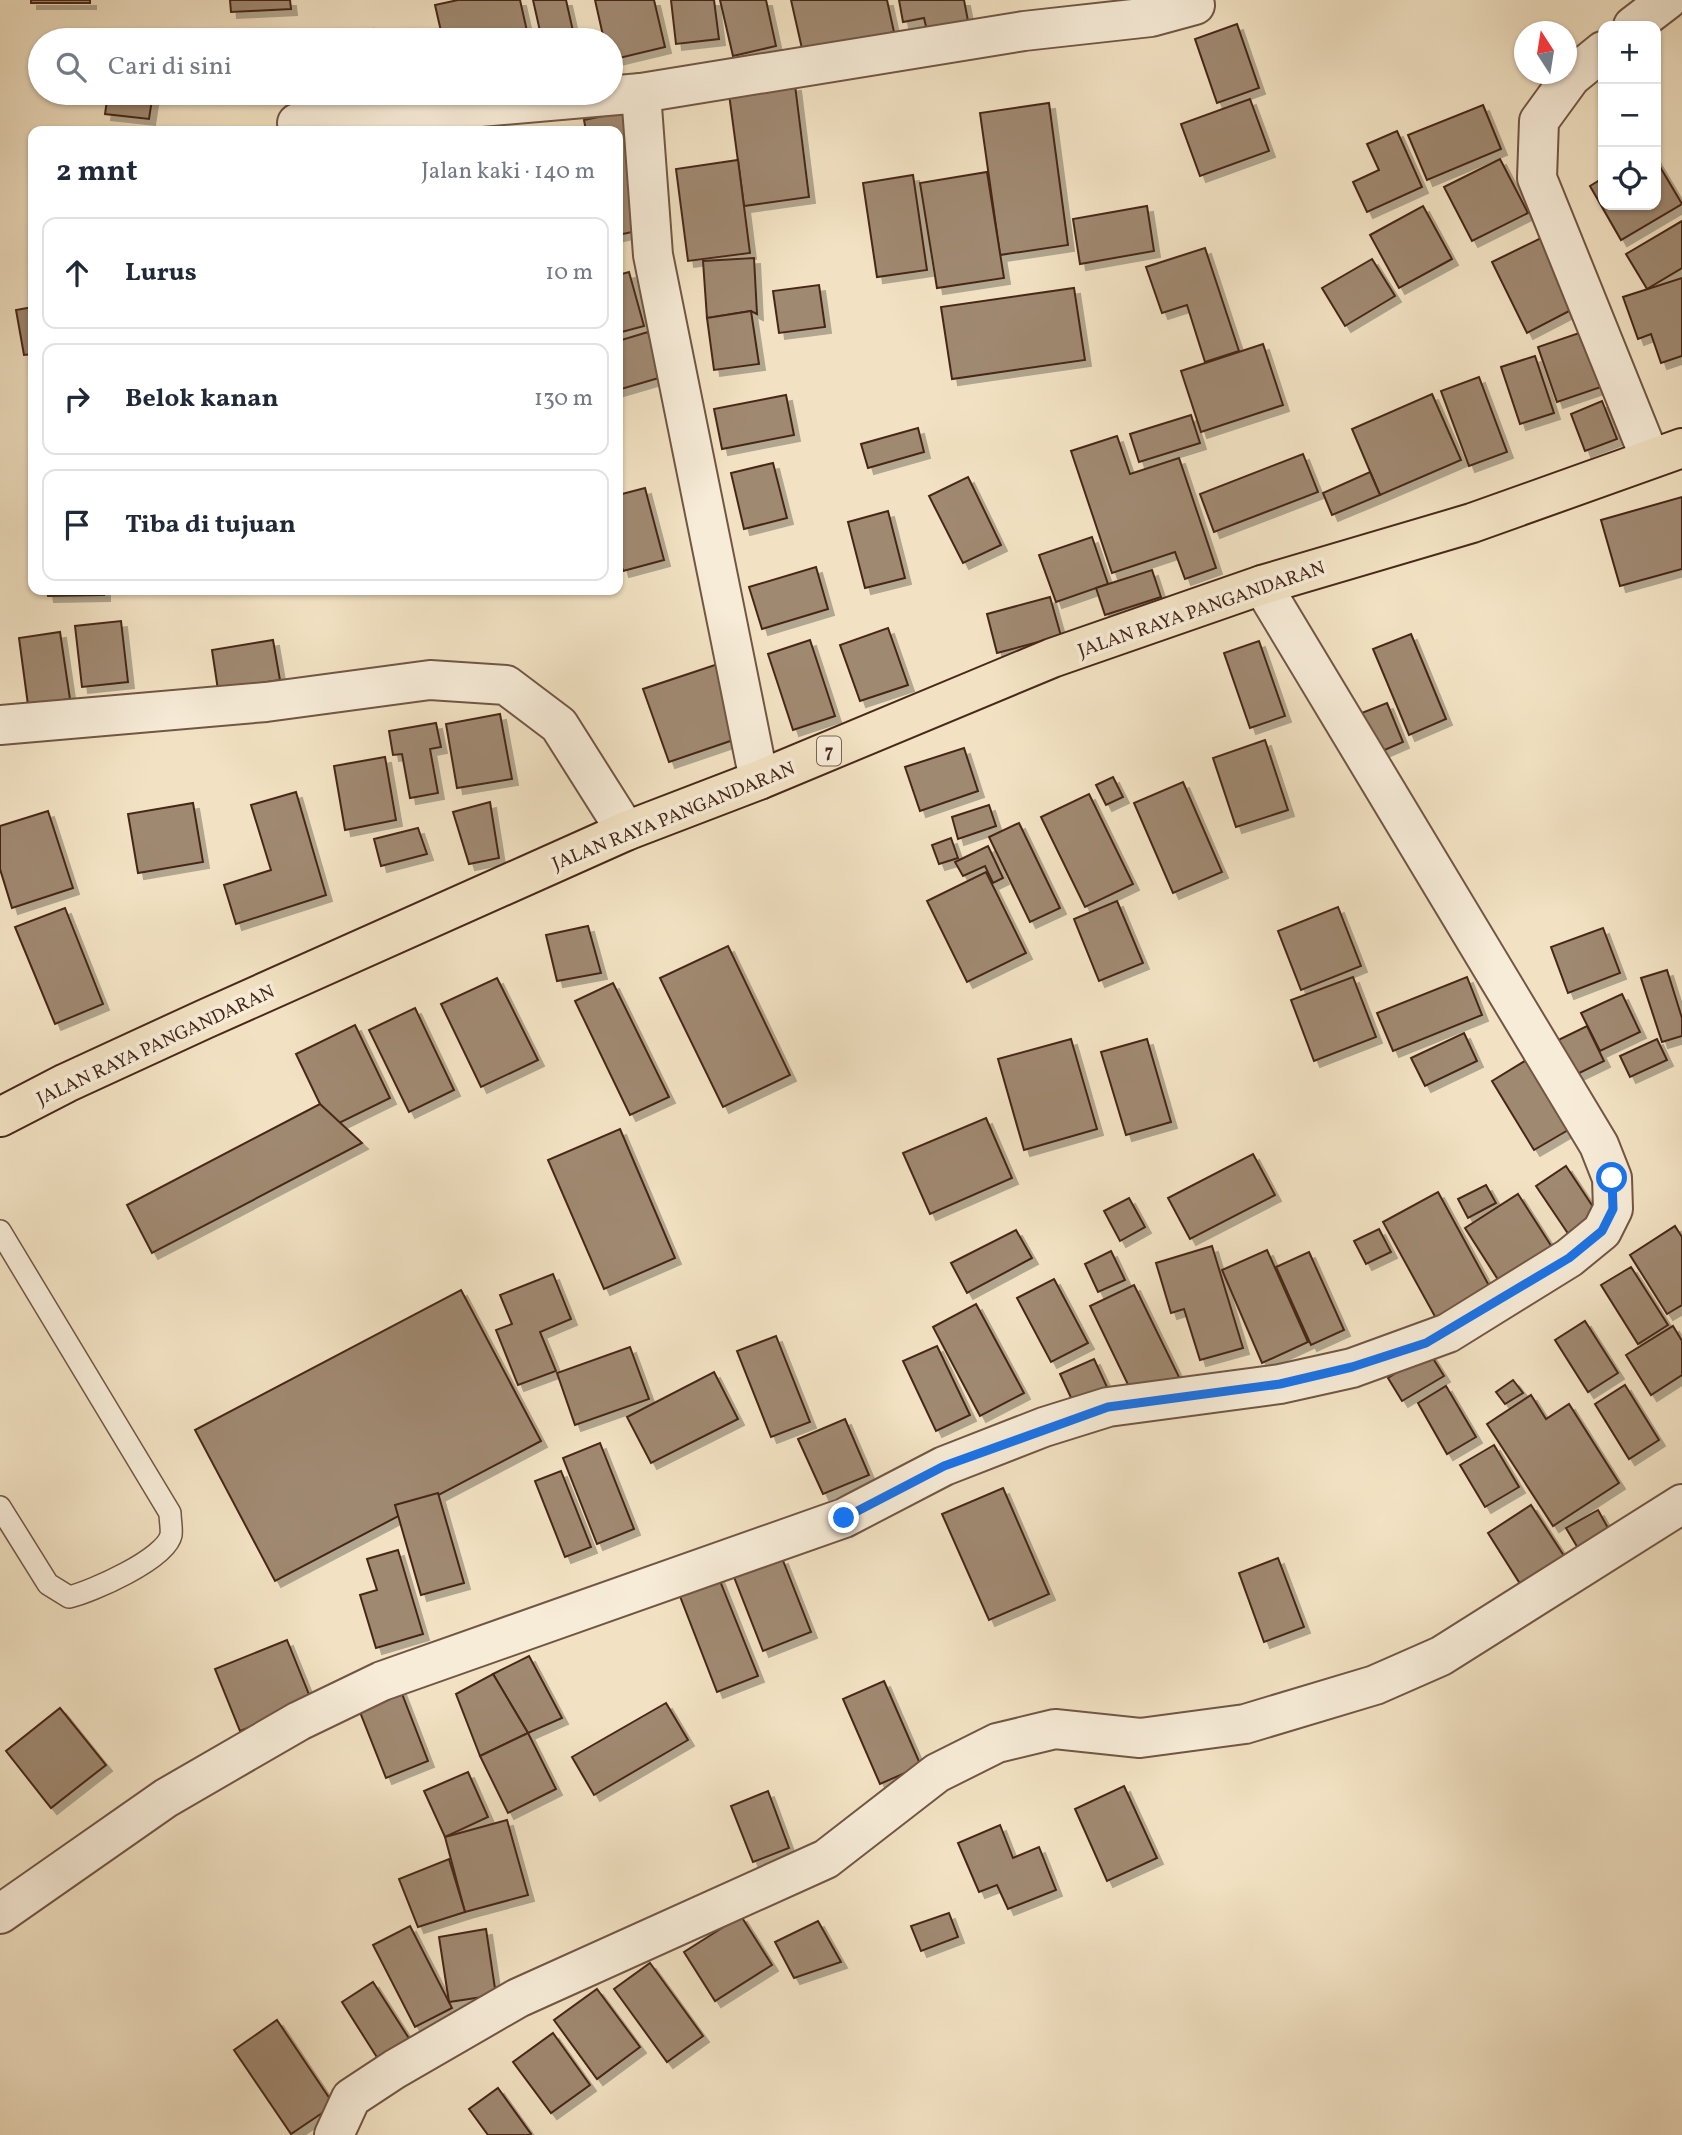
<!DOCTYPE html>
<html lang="id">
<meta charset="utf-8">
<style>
body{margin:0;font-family:Vollkorn,serif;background:#f2f2f3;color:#1f2937}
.controls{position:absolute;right:21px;top:21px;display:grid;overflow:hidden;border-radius:14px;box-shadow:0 2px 5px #0004}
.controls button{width:63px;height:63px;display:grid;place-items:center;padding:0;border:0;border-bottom:2px solid #e0e1e3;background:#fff;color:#1f2937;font:35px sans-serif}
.compass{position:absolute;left:1514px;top:21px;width:63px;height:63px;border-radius:50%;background:#fff;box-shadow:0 2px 5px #0004;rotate:348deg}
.stop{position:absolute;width:21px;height:21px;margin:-16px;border:5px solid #1a73e8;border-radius:50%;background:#fff}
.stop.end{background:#1a73e8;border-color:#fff;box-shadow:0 2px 7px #0008}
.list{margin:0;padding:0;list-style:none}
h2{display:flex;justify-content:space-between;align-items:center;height:91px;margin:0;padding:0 28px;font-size:30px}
h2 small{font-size:23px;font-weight:400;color:#747a83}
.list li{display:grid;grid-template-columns:46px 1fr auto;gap:21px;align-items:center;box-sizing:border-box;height:112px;margin:0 14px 14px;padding:0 14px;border:2px solid #e0e1e3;border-radius:14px}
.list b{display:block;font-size:26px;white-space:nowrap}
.list em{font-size:23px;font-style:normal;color:#747a83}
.icon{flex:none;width:38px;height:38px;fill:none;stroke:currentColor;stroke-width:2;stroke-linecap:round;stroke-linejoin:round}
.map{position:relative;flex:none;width:1682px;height:2135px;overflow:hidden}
.search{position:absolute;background:#fff;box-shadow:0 2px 5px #0004;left:28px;top:28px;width:595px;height:77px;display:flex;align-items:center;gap:18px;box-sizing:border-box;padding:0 24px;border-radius:38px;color:#747a83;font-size:26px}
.panel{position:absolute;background:#fff;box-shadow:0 2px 5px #0004;left:28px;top:126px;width:595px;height:469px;border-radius:14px}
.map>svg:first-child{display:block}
.building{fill:#a08971;stroke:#472819;stroke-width:2;filter:url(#shadow)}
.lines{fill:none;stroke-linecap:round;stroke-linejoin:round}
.lane-casing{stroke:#725644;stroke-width:24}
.street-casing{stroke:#725644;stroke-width:42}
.highway-casing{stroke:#472819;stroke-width:42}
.lane{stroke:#f7ecd8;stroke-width:21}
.street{stroke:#f7ecd8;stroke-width:38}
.highway{stroke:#f2e2c3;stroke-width:38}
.route{stroke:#1a73e8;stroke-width:9}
.labels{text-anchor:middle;stroke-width:7;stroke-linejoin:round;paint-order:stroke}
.shield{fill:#f7ecd8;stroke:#7c6352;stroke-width:2}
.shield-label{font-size:18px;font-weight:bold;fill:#472819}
.street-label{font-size:19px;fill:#472819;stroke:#f7ecd8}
</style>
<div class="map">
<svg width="1682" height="2135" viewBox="0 0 1682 2135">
<defs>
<filter id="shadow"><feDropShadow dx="6" dy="6" stdDeviation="0" flood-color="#0004"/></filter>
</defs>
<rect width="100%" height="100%" fill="#f2e2c3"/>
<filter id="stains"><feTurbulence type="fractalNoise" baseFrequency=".00286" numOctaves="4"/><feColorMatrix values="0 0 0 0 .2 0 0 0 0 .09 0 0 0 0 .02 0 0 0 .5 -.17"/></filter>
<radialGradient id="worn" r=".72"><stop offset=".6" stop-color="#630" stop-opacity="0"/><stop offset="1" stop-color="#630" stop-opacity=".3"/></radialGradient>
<!-- building -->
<g class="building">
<rect x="31" y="0" width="59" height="3"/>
<path d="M230,0h60l1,9 -60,3z"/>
<path d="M458,0h62l9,40h-86l-8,-35z"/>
<path d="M533,0h33l9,40h-33z"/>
<path d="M595,0h59l11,47 -54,13v-20h-7z"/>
<path d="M671,0h43l5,39 -43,5z"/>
<path d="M720,0h46l10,46 -43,10z"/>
<path d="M791,0h96l7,32 -91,21z"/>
<path d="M899,0h65l5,26 -41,9 -4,-17 -21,4z"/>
<path d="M1237,24l22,64 -42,15 -22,-64z"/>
<path d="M373,29l3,11h-53z"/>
<path d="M795,85l14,112 -65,9 -15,-112z"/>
<path d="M108,93h45l-4,26 -44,-5z"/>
<path d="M335,93h53l2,9 -50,12z"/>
<path d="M1250,99l19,52 -69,25 -19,-52z"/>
<path d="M1049,103l19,142 -68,10 -20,-142z"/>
<path d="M1483,105l18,44 -74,31 -19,-45z"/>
<path d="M622,112l24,117 -28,6v-104h-32l-2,-11z"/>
<path d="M1397,131l25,56 -55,25 -14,-30 26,-12 -12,-26z"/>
<path d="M1500,159l28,54 -56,28 -28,-54z"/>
<path d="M738,160l12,93 -62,8 -12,-92z"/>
<path d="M1656,160l26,44 -61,36 -31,-54 13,-8v27h53z"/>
<path d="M987,172l17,106 -67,10 -17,-105z"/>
<path d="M913,175l14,95 -50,7 -14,-94z"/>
<path d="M1147,206l7,45 -74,13 -7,-45z"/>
<path d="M1423,206l29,53 -53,29 -29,-53z"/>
<path d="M1682,221v47l-35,21 -21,-35z"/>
<path d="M1541,238l34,70 -48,25 -35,-71z"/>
<path d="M1205,248l34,103 -34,11 -18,-57 -25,8 -16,-46z"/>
<path d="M754,258l3,56 -6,-3 -44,7 -4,-57z"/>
<path d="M1372,259l23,37 -50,30 -23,-38z"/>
<path d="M629,272l15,54 -26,7v-58z"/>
<path d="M1682,278v78l-21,7 -10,-29 -13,5 -15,-42z"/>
<path d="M819,285l6,42 -46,6 -6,-42z"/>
<path d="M1074,288l11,72 -133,19 -11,-72z"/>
<path d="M33,307v47l-9,1 -8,-45z"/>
<path d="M751,311l8,53 -45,6 -7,-52z"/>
<path d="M1588,330l19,55 -50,17 -19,-55z"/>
<path d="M648,332l14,45 -44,13v-49z"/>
<path d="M1263,344l20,61 -82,27 -20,-61z"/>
<path d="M1535,356l19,57 -34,11 -19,-57z"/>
<path d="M1479,377l28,75 -38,14 -28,-75z"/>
<path d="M1432,394l29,66 -81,35 -28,-66z"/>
<path d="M786,395l8,40 -72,14 -8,-40z"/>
<path d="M1602,401l15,38 -32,12 -14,-37z"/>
<path d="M1191,415l9,28 -61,19 -9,-28z"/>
<path d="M918,428l6,24 -56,16 -7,-24z"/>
<path d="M1117,436l13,38 49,-16 37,110 -31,11 -10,-27 -63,21 -41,-122z"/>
<path d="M1303,454l15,38 -104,40 -14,-38z"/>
<path d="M773,463l14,55 -43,11 -13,-56z"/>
<path d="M1370,472l10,23 -48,20 -9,-22z"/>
<path d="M968,477l33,68 -38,18 -34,-67z"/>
<path d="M645,488l19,72 -41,11 -5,-19v-57z"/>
<path d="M1682,497v72l-62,17 -19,-66z"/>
<path d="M888,511l17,67 -40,10 -17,-66z"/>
<path d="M1092,537l16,47 -52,18 -17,-47z"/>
<path d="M816,567l12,42 -66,20 -13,-42z"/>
<path d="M1152,570l9,27 -56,18 -9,-27z"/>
<path d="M47,590h57v5l-56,1z"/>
<path d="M1050,597l11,39 -64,17 -10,-39z"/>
<path d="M121,621l7,61 -46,5 -7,-61z"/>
<path d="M888,628l20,57 -48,16 -20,-56z"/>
<path d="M60,632l10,67 -42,6 -9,-67z"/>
<path d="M1411,634l35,85 -37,16 -36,-86z"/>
<path d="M273,640l7,40 -62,10 -6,-40z"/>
<path d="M810,640l25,76 -42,14 -25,-76z"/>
<path d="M1259,641l26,75 -35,12 -26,-75z"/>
<path d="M718,664l24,73 -73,25 -26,-73z"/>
<path d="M1387,703l16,39 -32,14 -17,-40z"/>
<path d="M500,714l12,65 -55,9 -11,-64z"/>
<path d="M436,723l5,24 -11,2 8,44 -28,5 -8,-44 -9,1 -4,-24z"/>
<path d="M1265,740l23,70 -52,17 -23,-69z"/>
<path d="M964,748l14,43 -58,20 -15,-44z"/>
<path d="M385,757l11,63 -51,10 -11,-64z"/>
<path d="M1113,777l10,20 -17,8 -10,-20z"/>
<path d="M1183,782l39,90 -49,21 -39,-90z"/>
<path d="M296,792l30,103 -90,29 -12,-39 47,-15 -20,-65z"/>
<path d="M1089,794l44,90 -48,23 -44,-90z"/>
<path d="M490,802l9,56 -30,6 -16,-52z"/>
<path d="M193,803l10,59 -65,11 -10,-59z"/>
<path d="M989,805l7,21 -38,13 -6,-22z"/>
<path d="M48,811l25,77 -61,20 -12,-39v-43z"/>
<path d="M1019,823l41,85 -30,14 -41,-85z"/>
<path d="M418,828l9,26 -46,12 -7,-27z"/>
<path d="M951,838l7,20 -19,6 -7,-19z"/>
<path d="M988,846l15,32 -10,5 -8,-17 -22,10 -8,-14z"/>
<path d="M986,872l40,81 -59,29 -40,-81z"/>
<path d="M1117,901l26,62 -44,18 -25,-62z"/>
<path d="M1338,907l23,59 -60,24 -23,-59z"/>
<path d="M65,908l38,96 -48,20 -40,-97z"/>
<path d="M588,926l13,47 -44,8 -11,-46z"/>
<path d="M1603,928l17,45 -52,20 -17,-46z"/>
<path d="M728,946l62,129 -67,32 -63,-129z"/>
<path d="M1667,970l15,48v18l-20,6 -21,-64z"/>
<path d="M1353,977l23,60 -62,24 -23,-61z"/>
<path d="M1467,977l15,38 -89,36 -16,-38z"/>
<path d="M497,978l41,82 -57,27 -40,-83z"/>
<path d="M613,983l56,114 -39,18 -55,-114z"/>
<path d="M1622,994l18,38 -40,19 -19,-38z"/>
<path d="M415,1008l39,82 -45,22 -40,-82z"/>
<path d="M355,1025l35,73 -59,29 -35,-73z"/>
<path d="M1587,1026l17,35 -39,19 -17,-35z"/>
<path d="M1464,1033l13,28 -52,25 -14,-28z"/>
<path d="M1071,1039l26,90 -73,21 -26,-91z"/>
<path d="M1147,1039l24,83 -45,13 -25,-83z"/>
<path d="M1657,1039l10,21 -37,17 -10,-21z"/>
<path d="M1533,1056l42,70 -41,24 -42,-69z"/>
<path d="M320,1104l42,39 -210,110 -25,-48z"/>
<path d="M986,1118l26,60 -82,36 -27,-61z"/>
<path d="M620,1129l55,129 -71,31 -56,-129z"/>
<path d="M1253,1154l22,41 -85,44 -22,-41z"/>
<path d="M1566,1166l37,56 -30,19 -37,-55z"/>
<path d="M1486,1185l10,18 -28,15 -10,-19z"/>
<path d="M1438,1192l55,101 -55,29 -55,-100z"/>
<path d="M1518,1194l39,61 -53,34 -39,-61z"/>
<path d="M1129,1198l16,29 -25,14 -16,-30z"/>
<path d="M1675,1226l7,11v68l-15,9 -37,-59z"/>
<path d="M1379,1229l12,23 -25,12 -12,-23z"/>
<path d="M1016,1230l16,28 -65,35 -16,-30z"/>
<path d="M1212,1246l31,102 -43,12 -16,-51 -13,4 -15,-50z"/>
<path d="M1267,1250l41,92 -46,21 -40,-93z"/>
<path d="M1111,1251l14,29 -27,12 -13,-28z"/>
<path d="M1309,1252l35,78 -33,15 -35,-78z"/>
<path d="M1631,1267l37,58 -30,19 -37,-59z"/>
<path d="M553,1274l18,45 -31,13 16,39 -38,14 -22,-55 16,-6 -12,-29z"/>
<path d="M1054,1279l34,64 -37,19 -34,-64z"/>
<path d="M1134,1285l45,92 -44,22 -45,-93z"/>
<path d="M461,1290l80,151 -266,140 -80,-151z"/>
<path d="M976,1304l48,89 -44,23 -47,-89z"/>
<path d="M1585,1321l33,52 -30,19 -33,-52z"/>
<path d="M1673,1326l9,15v34l-31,20 -25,-40z"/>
<path d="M776,1336l34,86 -39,15 -34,-86z"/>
<path d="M937,1346l33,69 -34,16 -33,-70z"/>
<path d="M630,1347l19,52 -74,26 -18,-52z"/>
<path d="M1429,1352l15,24 -42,25 -14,-23z"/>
<path d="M1094,1359l13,28 -34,15 -13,-28z"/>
<path d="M714,1372l24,47 -87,44 -24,-46z"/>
<path d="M1513,1380l10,13 -18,11 -9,-12z"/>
<path d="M1625,1385l34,55 -30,19 -34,-55z"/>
<path d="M1446,1386l30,51 -29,17 -29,-51z"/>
<path d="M1531,1395l15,24 23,-15 50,79 -66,43 -66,-102z"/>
<path d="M845,1419l24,56 -46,19 -25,-55z"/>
<path d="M600,1443l34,86 -37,15 -34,-86z"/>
<path d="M1494,1445l25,42 -34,20 -25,-42z"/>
<path d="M561,1471l30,76 -26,10 -30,-76z"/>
<path d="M1003,1488l46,106 -60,26 -47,-106z"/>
<path d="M438,1493l26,90 -43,12 -26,-90z"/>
<path d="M1531,1505l37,57 -44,28 -36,-57z"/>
<path d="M1598,1510l15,27 -31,18 -16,-27z"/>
<path d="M398,1550l25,84 -47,14 -16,-53 17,-5 -10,-31z"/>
<path d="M782,1558l29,74 -48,19 -29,-74z"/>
<path d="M1278,1558l26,69 -40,15 -25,-69z"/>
<path d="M718,1576l40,100 -41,16 -39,-101z"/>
<path d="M287,1640l25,62 -72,29 -25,-62z"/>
<path d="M529,1656l33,62 -34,15 -35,-59z"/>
<path d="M493,1674l35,59 -48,23 -24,-62z"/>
<path d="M884,1681l37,85 -41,18 -37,-85z"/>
<path d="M399,1686l29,75 -42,17 -30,-76z"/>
<path d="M666,1703l22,37 -94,55 -22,-38z"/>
<path d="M60,1708l46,57 -55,43 -45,-57z"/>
<path d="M528,1733l28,56 -48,24 -28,-57z"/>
<path d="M468,1772l20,45 -43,20 -21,-46z"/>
<path d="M1124,1786l33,72 -50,23 -32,-72z"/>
<path d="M768,1791l21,57 -36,14 -22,-56z"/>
<path d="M507,1820l21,75 -63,17 -20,-75z"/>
<path d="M1000,1825l13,33 26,-11 17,43 -48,19 -11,-24 -18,7 -21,-49z"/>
<path d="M449,1859l16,53 -47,15 -19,-48z"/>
<path d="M949,1913l9,24 -37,14 -10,-25z"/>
<path d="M741,1916l31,49 -57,36 -31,-49z"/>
<path d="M818,1921l23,41 -47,16 -19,-36z"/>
<path d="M410,1926l42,82 -37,19 -42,-82z"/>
<path d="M486,1929l10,66 -47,7 -10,-65z"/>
<path d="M650,1963l53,73 -36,26 -53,-73z"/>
<path d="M373,1982l37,58 -32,19 -36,-57z"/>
<path d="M597,1989l43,58 -43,32 -43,-59z"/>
<path d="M277,2020l57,85 -43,29 -57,-84z"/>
<path d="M553,2033l37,52 -39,28 -38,-51z"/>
<path d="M498,2088l33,46 -1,1h-42l-19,-26z"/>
</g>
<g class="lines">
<defs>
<path id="lane" d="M0,1231l170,282c0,7 2,16 1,22 -5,24 -80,57 -102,62l-21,-13 -48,-77"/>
<g id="street">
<path d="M1633,26l34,-26"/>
<path d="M1603,51l-32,26 -32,44 -2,57 113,280"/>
<path d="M641,93l12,162 106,525"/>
<path d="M297,123l344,-30 383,-62 127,-14 44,-12"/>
<path d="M0,725l266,-23 164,-22 76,5 53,40 67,106"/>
<path d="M0,1914l166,-116 133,-77 83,-40 462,-163 100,-52 100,-39 64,-20 172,-23 72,-16 96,-35 121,-75 33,-27 11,-22 -1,-31 -13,-33 -337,-560"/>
<path d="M334,2135l17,-37 44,-29 123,-71 308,-139 111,-86 60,-30 58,-14 85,9 105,-14 130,-39 66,-29 241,-152"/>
</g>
<path id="highway" d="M0,1117l66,-34 139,-64 421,-188 133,-51 293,-122 210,-73 210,-62 210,-75"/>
</defs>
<!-- lane casing -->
<use href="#lane" class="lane-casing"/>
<!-- street casing -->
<use href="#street" class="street-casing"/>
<!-- highway casing -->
<use href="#highway" class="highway-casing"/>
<!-- lane -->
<use href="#lane" class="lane"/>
<!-- street -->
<use href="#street" class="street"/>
<!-- highway -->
<use href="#highway" class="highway"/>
</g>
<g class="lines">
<!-- route -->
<path class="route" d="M844,1518l100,-52 164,-59 172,-23 72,-17 74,-24 143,-85 33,-27 11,-22 -1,-31"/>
</g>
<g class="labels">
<!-- shield labels -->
<rect class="shield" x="817" y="736.5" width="24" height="29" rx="5"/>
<g class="shield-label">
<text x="829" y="757">7</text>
</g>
<!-- street labels -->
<g class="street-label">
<text transform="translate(1201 608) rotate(-19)" y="7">JALAN RAYA PANGANDARAN</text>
<text transform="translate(673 815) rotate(-22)" y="7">JALAN RAYA PANGANDARAN</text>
<text transform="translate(155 1044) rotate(-25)" y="7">JALAN RAYA PANGANDARAN</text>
</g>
</g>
<rect width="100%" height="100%" filter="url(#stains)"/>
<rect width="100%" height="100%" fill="url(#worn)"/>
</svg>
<div class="controls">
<button>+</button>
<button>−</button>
<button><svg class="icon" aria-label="locate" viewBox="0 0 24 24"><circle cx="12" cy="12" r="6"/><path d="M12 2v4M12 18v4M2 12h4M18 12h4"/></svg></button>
</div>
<svg class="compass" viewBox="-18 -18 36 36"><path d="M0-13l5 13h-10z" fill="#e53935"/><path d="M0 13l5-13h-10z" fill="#747a83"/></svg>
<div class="stop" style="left:1612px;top:1178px"></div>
<div class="stop end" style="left:844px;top:1518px"></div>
<div class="search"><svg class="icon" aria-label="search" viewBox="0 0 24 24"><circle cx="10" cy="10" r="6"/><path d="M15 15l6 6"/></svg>Cari di sini</div>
<section class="panel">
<h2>2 mnt<small>Jalan kaki · 140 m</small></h2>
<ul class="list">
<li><svg class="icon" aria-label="ahead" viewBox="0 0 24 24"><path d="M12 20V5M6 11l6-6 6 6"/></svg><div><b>Lurus</b></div><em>10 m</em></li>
<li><svg class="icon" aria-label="right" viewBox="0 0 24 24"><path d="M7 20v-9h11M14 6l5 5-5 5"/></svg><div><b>Belok kanan</b></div><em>130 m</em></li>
<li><svg class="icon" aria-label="arrive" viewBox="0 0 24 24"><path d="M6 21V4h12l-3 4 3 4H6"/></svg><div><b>Tiba di tujuan</b></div></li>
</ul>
</section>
</div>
